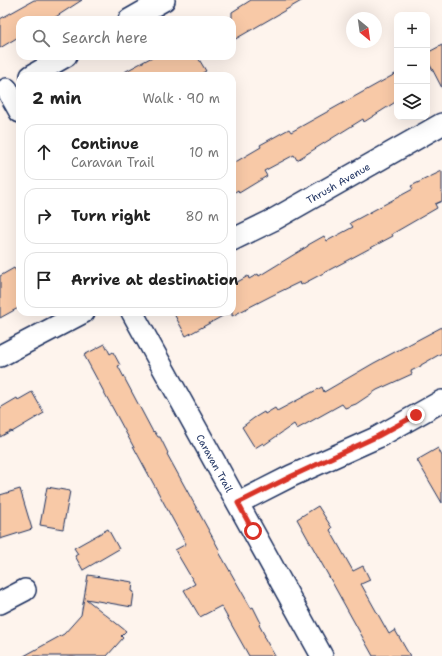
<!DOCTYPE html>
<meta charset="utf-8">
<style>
body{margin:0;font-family:"Shantell Sans",sans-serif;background:#f2f2f2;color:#222}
.controls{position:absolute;right:12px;top:12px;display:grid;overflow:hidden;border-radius:8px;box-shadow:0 4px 16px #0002}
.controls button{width:36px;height:36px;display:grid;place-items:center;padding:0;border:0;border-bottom:1px solid #e0e0e0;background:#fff;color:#222;font:20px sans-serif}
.compass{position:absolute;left:346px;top:12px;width:36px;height:36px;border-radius:50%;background:#fff;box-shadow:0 4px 16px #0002;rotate:151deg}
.stop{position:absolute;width:12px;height:12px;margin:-9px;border:3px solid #d93025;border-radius:50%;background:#fff}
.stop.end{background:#d93025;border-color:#fff;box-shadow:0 1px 4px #0008}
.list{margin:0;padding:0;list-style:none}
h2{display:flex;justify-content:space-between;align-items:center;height:52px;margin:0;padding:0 16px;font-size:17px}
h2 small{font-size:13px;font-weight:400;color:#767676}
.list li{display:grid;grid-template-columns:26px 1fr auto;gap:12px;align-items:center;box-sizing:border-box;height:56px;margin:0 8px 8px;padding:0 8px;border:1px solid #e0e0e0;border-radius:12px}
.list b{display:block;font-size:15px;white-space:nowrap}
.list p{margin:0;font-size:13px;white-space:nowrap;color:#767676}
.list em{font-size:13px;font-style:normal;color:#767676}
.icon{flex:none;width:22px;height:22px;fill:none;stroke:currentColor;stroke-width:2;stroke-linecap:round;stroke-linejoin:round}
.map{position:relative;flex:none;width:442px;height:656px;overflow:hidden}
.search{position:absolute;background:#fff;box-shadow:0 4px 16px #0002;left:16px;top:16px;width:220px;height:44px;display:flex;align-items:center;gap:10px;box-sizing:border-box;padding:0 14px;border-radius:12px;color:#767676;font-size:15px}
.panel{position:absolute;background:#fff;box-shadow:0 4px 16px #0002;left:16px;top:72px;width:220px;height:244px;border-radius:12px}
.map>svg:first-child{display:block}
.building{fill:#f8c9a7;stroke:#1b2f5e}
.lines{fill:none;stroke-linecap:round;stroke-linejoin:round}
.street-casing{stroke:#1b2f5e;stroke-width:24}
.street{stroke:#fff;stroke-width:21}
.route{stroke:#d93025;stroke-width:5}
.labels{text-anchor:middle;stroke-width:3.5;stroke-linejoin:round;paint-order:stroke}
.street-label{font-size:10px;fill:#1b2f5e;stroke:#fff}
</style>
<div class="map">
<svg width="442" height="656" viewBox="0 0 442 656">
<rect width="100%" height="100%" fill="#fef4ed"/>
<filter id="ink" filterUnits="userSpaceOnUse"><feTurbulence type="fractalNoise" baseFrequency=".025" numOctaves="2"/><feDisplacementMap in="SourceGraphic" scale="8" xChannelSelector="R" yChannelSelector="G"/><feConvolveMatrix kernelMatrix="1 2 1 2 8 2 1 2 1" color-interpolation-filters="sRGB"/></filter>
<g filter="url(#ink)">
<!-- building -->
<g class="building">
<path d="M34,0h48l-31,20h-31v16l-20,12v-29z"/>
<path d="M251,0h52l-71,41v-29z"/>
<path d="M442,45v43l-15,-29v-6z"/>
<path d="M154,56h43l9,15 -9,5h-80z"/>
<path d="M397,73v28l-33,21 -1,-3 -66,41 -3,-5 -30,16 3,5 -28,17 -1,-3 -6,4v-30l29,-17 -1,-2 29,-16 2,3z"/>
<path d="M442,171v30l-7,3 2,4 -45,26 1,2 -92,49 -1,-3 -29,14 -39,20v-31l16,-9 1,3 9,-5 1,2 49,-30v-1l16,-9 3,5 26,-14 -3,-4 63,-34 -2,-3z"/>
<path d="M14,268l6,9v30l-20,11v-42z"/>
<path d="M173,312h57l-44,24z"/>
<path d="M442,327v26l-21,12v1l-10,5 1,3 -35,16 -21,14 -11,4 -3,-4 -45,25 -3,-5 -30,21 -1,-2 -8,5 -13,-21 12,-9 10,-6 1,2 10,-6 2,3 45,-24 2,5 50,-29z"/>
<path d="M105,344l5,10 3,-2 7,13 -2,1 35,66 1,-1 4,6h2l8,16 -1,1 53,97 -1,1 32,56 2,-1 8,16 -2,2 6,11 -1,1 11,19h-26l-28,-50 -21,11 -16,-27 11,-6 -20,-34 11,-6 -102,-189z"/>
<path d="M32,392l12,21 -32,19 -1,-1 -11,6v-29l17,-10 1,2z"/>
<path d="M438,448l4,8v47l-25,-43z"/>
<path d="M47,487l23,4 -7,38 -23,-4z"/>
<path d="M20,489l12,40 -32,10v-44z"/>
<path d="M318,506l14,22 -2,2 23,41 10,-5 7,14 -9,4 28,50 6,-4 15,26h-37l-76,-137z"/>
<path d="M108,529l11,20 -36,21 -8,-14 3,-2 -4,-6z"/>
<path d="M88,575l45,7 -1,9 2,1 -2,15 -46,-8 40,32 -5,5 2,2 -16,18h-83l40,-22 17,-19z"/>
</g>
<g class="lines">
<defs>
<g id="street">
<path d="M129,20l35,-20"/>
<path d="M31,76l35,-20"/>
<path d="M7,89l13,23"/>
<path d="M232,240l41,-20 169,-96"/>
<path d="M132,312l190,344"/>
<path d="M0,356l84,-44"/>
<path d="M238,503l53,-27 87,-39 64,-36"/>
<path d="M0,603l25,-13"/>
</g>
</defs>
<!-- street casing -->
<use href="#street" class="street-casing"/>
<!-- street -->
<use href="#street" class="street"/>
</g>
</g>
<g class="lines" filter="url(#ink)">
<!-- route -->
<path class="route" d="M253,531l-15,-28 54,-27 86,-40 38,-21"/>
</g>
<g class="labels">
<!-- street labels -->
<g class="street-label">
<text transform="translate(338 183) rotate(-30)" y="4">Thrush Avenue</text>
<text transform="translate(215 463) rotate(61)" y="4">Caravan Trail</text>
</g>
</g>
</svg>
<div class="controls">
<button>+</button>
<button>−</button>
<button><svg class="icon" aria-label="layers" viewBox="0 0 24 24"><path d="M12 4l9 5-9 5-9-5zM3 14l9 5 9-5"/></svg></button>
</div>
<svg class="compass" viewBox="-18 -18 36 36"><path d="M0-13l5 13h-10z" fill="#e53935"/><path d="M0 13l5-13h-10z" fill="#767676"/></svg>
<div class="stop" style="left:253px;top:531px"></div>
<div class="stop end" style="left:416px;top:415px"></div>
<div class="search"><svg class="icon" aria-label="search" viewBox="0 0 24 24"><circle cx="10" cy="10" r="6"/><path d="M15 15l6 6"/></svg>Search here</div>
<section class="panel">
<h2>2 min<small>Walk · 90 m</small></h2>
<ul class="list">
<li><svg class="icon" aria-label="ahead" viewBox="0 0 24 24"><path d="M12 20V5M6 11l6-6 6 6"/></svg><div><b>Continue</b><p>Caravan Trail</p></div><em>10 m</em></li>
<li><svg class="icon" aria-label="right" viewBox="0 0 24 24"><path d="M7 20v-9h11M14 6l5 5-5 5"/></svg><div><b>Turn right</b></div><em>80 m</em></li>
<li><svg class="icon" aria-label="arrive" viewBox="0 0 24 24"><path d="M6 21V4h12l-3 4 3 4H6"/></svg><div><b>Arrive at destination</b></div></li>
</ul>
</section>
</div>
